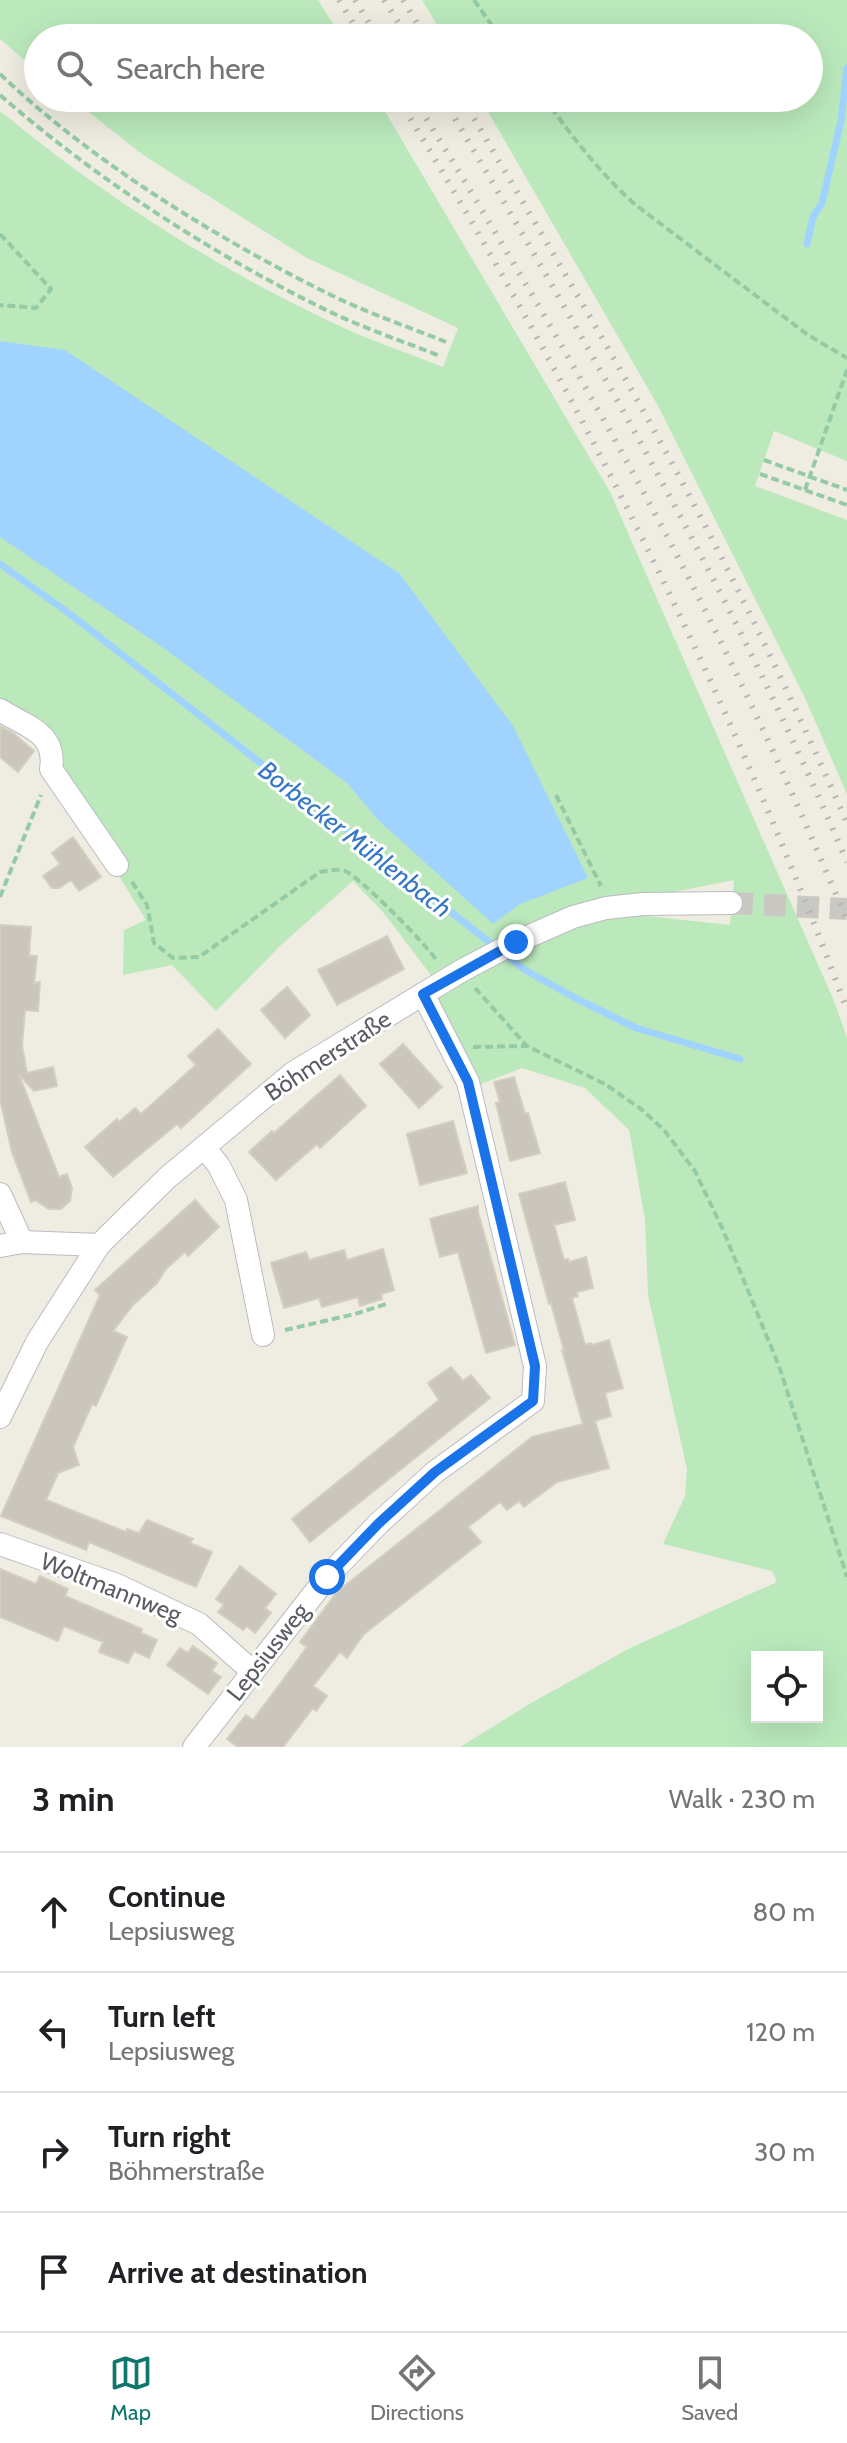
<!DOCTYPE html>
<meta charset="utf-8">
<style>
body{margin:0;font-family:Cabin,sans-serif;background:#f6f6f6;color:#202124}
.controls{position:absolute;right:24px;bottom:24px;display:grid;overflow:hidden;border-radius:0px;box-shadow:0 8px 32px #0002}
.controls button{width:72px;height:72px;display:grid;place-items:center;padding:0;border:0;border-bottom:2px solid #e0e0e0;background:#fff;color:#202124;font:40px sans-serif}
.stop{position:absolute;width:24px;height:24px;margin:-18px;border:6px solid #1a73e8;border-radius:50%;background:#fff}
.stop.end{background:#1a73e8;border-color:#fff;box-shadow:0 2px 8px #0008}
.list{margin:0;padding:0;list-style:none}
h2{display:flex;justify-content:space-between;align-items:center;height:104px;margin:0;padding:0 32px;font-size:34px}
h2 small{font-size:26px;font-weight:400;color:#757577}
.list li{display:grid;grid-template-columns:52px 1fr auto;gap:24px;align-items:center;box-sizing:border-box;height:120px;padding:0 32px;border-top:2px solid #e0e0e0}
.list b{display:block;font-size:30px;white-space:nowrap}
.list p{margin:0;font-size:26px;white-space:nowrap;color:#757577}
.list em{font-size:26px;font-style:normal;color:#757577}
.icon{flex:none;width:44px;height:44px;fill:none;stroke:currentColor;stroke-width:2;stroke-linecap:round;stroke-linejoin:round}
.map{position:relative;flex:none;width:847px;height:1747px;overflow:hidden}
.search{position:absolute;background:#fff;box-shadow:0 8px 32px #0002;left:24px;right:24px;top:24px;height:88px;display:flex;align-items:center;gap:20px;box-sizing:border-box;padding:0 28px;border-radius:44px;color:#757577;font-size:30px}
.sheet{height:584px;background:#fff}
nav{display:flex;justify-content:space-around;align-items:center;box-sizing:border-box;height:112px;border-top:2px solid #e0e0e0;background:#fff;font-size:22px;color:#757577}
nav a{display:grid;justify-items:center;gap:4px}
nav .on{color:#0f766e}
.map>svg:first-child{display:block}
.green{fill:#bbe9bc;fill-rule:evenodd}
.water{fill:#a1d3ff}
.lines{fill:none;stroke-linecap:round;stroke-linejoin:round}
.stream{stroke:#a1d3ff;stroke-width:7}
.building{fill:#cac6be;stroke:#d4cebf;stroke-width:2}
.minor-tunnel{stroke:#cac8c2;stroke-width:22;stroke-dasharray:22 11;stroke-linecap:butt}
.minor-casing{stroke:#babcc2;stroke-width:24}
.path{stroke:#94caa4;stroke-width:4;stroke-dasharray:8 4;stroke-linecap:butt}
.minor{stroke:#fff;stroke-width:22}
.rail{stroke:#b4b5b5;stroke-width:6;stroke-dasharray:2 10;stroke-linecap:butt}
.route{stroke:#1a73e8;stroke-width:10}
.labels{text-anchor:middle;stroke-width:6;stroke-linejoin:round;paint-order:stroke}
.street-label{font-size:24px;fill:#5a5e64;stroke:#fff}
.water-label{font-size:26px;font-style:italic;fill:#3678c5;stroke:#fff}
</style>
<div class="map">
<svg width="847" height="1747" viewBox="0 0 847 1747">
<rect width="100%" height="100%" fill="#efece1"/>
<!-- green -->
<g class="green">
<path d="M0,0h318l24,38h-304v34l-38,-33z"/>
<path d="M422,0h425v461l-73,-30 -19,55 92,34v274l-43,-98 -147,-292 -177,-306h329v-60h-364z"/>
<path d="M71,98h306l233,394 224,509 13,37v709h-387l71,-44 99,-55 147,-66 -5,-11 -109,-27 22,-48 2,-27 -39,-174 -3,-76 -16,-89 -44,-42 -63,-20 -51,20 -45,-94 46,-27 102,-47 63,-5 93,10 4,-45 -90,18 -42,4 -31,10 -56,26 -42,21 -36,24 -54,-71 -30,-31 -72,64 -65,66 -44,-46 -49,10 1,-45 22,-10 -32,-52 8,-8 -59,-87 -9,-5 3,-16 -6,-15 -51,-31v-595c101,83 211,154 329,210 37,18 76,31 114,46l15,-39 -151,-70 -164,-103zM757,1657h60v60h-60z"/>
</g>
<!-- water -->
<path class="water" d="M0,341l65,9 335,224 113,152 75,152 -68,26 -27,20 -115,-104 -31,-37 -188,-138 -159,-108z"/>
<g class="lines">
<!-- stream -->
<g class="stream">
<path d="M807,244l6,-27 9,-14 19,-82 6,-53"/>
<path d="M0,564l70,50 455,356 50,28 61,30 104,31"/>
</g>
</g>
<!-- building -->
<g class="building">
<path d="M0,726l13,7 21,18 -16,21 -18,-15z"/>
<path d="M73,837l28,40 -22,14 -8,-11 -12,8h-7l-9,-12 17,-12 -8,-11z"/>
<path d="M0,925l31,2 -2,29h8l-3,27 6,-1 -2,29 -13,-1 -3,36 5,27 26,-6 4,19 -23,5 -15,-16 40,102 8,-3 5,14 -2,13 -9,8h-12l-14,-9 -4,2 -19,-50 -12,-53z"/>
<path d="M387,936l17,33 -67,36 -19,-35z"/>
<path d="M287,987l23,28 -25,23 -24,-28z"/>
<path d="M218,1029l33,35 -70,64 -4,-4 -64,53 -28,-30 32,-28 2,3 16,-14 6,6 55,-49 -8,-9z"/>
<path d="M403,1044l39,43 -23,21 -39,-44z"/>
<path d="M340,1075l26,31 -46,42 -3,-4 -41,36 -27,-28 23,-21 2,2z"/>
<path d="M514,1077l11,37 3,-1 12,40 -30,8 -14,-58 4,-1 -6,-20z"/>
<path d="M453,1121l14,52 -47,12 -13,-51z"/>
<path d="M565,1182l10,38 -21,5 10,35 4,-1 1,3 17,-5 7,31 -16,4 1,4 -6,2 13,47 6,-2 1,2 17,-5 14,48 -18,5 6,23 -16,5 14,47 -52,14 -33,25 -5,-6 -12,9 -7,-8 -32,25 13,15 -117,92 -17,24 -7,-6 -27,34 14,10 -11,15 -3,-3 -30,39h-45l-11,-8 19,-24 7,5 27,-36 27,-37 -7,-5 37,-50 195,-155 51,-13 -21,-74h2l-13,-47 -2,1 -30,-110z"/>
<path d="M195,1200l24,27 -31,29 -3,-4 -19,17 -9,14 -24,22 -20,26 14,6 -31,69 -4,-2 -19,43 6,18 -21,8 -12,27 80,32 1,-3 12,4 8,-13 46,19 -3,4 22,9 -16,35 -107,-45 -3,8 -85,-34 99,-221 -5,-5z"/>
<path d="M478,1206v6l37,133 -29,8 -28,-101 -18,5 -10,-38z"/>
<path d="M383,1249l11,41 -13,4 1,5 -22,7 -2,-9 -36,10 -3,-9 -35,10 -13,-45 35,-11 3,8 35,-10 3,10z"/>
<path d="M451,1367l12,14 8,-6 19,23 -180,144 -18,-23 147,-119 -11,-17z"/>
<path d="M240,1566l36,28 -11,14 6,5 -16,20 -8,-7 -4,4 -25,-18 6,-7 -8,-6z"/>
<path d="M0,1569l36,15 4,-8 28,13 -3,7 77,33 -1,4 16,7 -8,18 -15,-7 -6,12 -29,-11 4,-10 -39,-16 -6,15 -58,-24z"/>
<path d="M193,1646l24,17 -5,8 9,6 -13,17 -41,-29 13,-17 8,5z"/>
</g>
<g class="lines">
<!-- minor-tunnel -->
<path class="minor-tunnel" d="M731,903l116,6"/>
<defs>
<g id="minor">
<path d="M0,710c27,17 57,23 51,59l66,96"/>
<path d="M204,1147l15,19 17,34 27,135"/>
<path d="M0,1194l22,48"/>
<path d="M0,1246l22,-4 77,3"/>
<path d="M0,1417l37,-75 62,-97 68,-67 126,-105 168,-102 55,-29 57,-25 33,-9 37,-4 88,-1"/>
<path d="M0,1544l117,41 82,39 54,48"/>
<path d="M194,1747l133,-170 51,-53 57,-52 98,-71 2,-35 -67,-284 -45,-88"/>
</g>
</defs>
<!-- minor casing -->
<use href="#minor" class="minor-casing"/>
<!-- path -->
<g class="path">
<path d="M474,0l27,38"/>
<path d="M0,74c92,88 219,166 333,222 37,18 76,31 113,46"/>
<path d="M0,95c99,86 209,157 326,215 37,18 76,31 114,46"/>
<path d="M544,98c29,39 56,76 93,108l171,129 39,23"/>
<path d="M0,234l51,55 -15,19 -36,-3"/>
<path d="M764,460l83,30"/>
<path d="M760,474l87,31"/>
<path d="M805,490l42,-120"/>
<path d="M556,795l45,91"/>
<path d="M132,882l15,23 7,38 19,15 26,-1 121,-85c8,-1 17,-4 25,-1 15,6 83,75 92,90"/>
<path d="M0,897l41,-102"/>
<path d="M475,988l52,58 78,38 36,25 23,21 31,41 28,59 56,136 68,211"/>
<path d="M473,1047l54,-1"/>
<path d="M285,1330l70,-16 34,-11"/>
</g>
<!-- minor -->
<use href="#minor" class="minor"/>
<!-- rail -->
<g class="rail">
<path d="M339,0l23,38"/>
<path d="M355,0l23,38"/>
<path d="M384,0l24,38"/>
<path d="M403,0l23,38"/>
<path d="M398,98c177,290 331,593 449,912"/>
<path d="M414,98c119,195 236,393 334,600 35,73 67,147 99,222"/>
<path d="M443,98c146,249 291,498 404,764"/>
<path d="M462,98c71,122 144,243 211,367 63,117 121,237 174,358"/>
</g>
</g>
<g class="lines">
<!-- route -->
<path class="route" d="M327,1577l51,-53 57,-52 98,-71 2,-35 -67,-284 -45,-88 93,-52"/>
</g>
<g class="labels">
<!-- street labels -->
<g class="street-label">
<text transform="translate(328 1056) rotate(-33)" y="8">Böhmerstraße</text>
<text transform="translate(111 1588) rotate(22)" y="8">Woltmannweg</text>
<text transform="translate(268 1652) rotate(-52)" y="8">Lepsiusweg</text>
</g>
<!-- water labels -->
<g class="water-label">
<text transform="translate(355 839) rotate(38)" y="9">Borbecker Mühlenbach</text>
</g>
</g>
</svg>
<div class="controls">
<button><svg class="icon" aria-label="locate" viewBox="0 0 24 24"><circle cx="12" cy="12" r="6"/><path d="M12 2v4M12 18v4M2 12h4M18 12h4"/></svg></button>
</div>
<div class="stop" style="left:327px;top:1577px"></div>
<div class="stop end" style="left:516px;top:942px"></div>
<div class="search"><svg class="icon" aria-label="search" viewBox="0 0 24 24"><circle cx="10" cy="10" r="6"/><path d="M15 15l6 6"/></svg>Search here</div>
</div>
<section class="sheet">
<h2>3 min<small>Walk · 230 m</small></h2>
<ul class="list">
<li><svg class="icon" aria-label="ahead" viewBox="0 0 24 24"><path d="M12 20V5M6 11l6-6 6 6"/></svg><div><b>Continue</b><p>Lepsiusweg</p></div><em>80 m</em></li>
<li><svg class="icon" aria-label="left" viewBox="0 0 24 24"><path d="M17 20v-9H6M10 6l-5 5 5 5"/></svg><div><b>Turn left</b><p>Lepsiusweg</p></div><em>120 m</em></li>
<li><svg class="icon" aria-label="right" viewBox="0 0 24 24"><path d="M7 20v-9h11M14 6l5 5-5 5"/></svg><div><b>Turn right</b><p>Böhmerstraße</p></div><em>30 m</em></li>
<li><svg class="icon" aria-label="arrive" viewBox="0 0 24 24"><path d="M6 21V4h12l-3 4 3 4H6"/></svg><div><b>Arrive at destination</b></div></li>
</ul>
</section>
<nav>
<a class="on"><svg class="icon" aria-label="map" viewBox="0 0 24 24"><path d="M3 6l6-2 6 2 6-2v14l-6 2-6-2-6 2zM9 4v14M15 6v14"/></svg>Map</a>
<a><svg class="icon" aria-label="directions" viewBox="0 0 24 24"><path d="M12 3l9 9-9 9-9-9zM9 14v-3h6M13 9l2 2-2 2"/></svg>Directions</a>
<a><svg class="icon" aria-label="saved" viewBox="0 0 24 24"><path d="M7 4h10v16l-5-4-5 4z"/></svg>Saved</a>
</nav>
